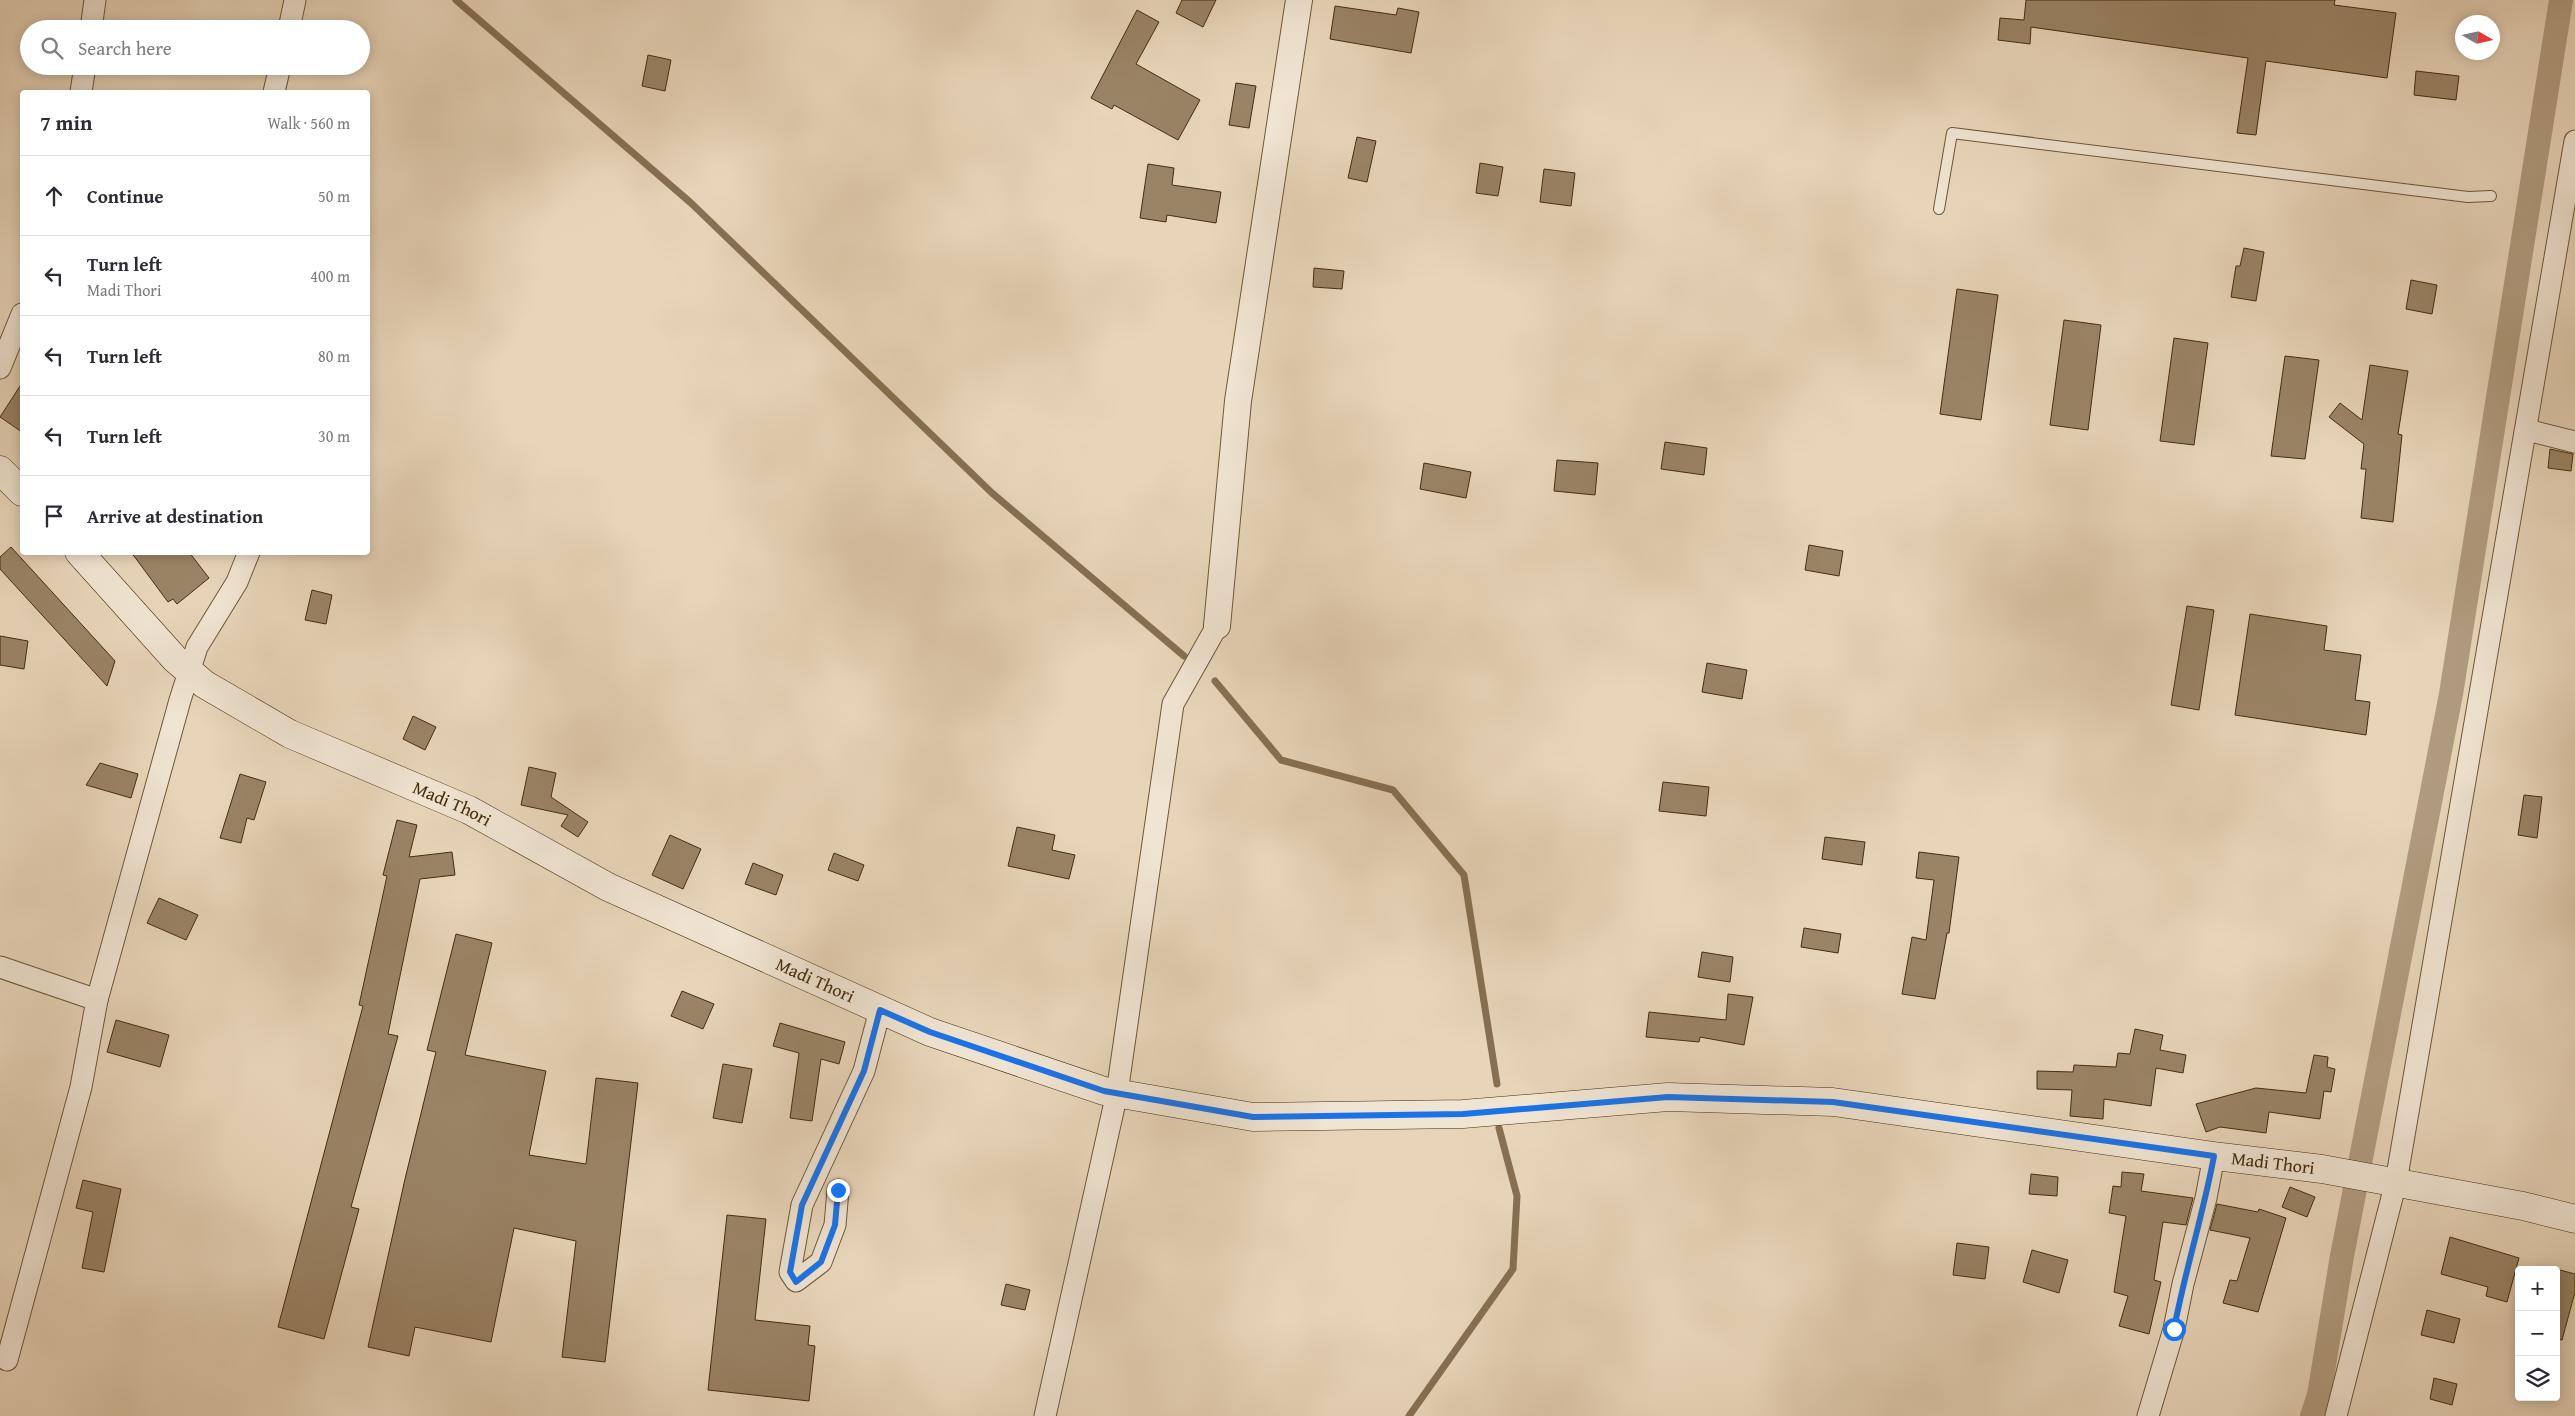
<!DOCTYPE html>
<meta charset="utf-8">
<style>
body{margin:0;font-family:"Gentium Book Plus",serif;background:#f7f7f7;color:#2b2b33}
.controls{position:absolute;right:15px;bottom:15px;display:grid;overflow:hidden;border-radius:5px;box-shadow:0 2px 12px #0003}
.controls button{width:45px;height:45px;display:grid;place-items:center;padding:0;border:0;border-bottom:1px solid #e1e1e2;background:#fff;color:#2b2b33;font:25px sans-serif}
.compass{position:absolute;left:2455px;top:15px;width:45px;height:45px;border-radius:50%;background:#fff;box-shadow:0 2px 12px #0003;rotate:99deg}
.stop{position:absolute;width:15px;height:15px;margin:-11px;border:4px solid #1a73e8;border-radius:50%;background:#fff}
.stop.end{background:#1a73e8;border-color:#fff;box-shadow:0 1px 5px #0008}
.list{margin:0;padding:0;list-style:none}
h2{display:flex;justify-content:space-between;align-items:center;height:65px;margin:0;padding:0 20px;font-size:21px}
h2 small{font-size:16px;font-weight:400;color:#7c7c81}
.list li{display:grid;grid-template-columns:32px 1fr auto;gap:15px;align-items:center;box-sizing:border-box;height:80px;padding:0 20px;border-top:1px solid #e1e1e2}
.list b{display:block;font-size:19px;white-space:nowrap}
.list p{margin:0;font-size:16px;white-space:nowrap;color:#7c7c81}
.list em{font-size:16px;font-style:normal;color:#7c7c81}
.icon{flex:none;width:28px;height:28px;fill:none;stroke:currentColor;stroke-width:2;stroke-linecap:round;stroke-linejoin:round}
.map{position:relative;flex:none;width:2575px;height:1416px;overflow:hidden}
.search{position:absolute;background:#fff;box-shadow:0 2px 12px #0003;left:20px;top:20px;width:350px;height:55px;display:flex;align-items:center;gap:12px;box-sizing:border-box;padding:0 18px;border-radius:28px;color:#7c7c81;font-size:19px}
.panel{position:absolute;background:#fff;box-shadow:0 2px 12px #0003;left:20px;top:90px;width:350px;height:465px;border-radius:5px}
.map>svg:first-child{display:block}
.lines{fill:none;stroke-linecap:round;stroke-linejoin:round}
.stream{stroke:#867051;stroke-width:7}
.canal{stroke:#b19c7f;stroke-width:24}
.building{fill:#9a8466;stroke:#452d0d}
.service-casing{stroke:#6e5738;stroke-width:12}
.minor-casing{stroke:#6e5738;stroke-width:23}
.tertiary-casing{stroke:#6e5738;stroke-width:28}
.secondary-casing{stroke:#452d0d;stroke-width:29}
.service{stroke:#f0e4d2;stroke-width:10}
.minor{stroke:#f0e4d2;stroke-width:21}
.tertiary{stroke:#f0e4d2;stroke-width:26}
.secondary{stroke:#f0e4d2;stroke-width:28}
.route{stroke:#1a73e8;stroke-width:6}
.labels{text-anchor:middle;stroke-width:4;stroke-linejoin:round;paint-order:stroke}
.street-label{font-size:18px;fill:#452d0d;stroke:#f0e4d2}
</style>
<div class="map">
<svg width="2575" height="1416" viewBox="0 0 2575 1416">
<rect width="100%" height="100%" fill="#e8d5b9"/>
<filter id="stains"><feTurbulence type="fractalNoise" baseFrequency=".004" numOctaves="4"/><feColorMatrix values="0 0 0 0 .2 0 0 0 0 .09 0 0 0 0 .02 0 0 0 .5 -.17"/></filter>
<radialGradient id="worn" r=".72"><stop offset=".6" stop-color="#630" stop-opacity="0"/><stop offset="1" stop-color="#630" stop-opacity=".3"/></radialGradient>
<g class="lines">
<!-- stream -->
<g class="stream">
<path d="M456,0l235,203 301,290 192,163"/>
<path d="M1215,681l66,79 112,30 71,85 33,209"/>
<path d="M1409,1416l104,-147 4,-73 -18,-68"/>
</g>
<!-- canal -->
<path class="canal" d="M2312,1416l7,-21 23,-139 109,-562 110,-694"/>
</g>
<!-- building -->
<g class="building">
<path d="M1182,0h34l-13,27 -27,-14z"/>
<path d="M2026,0h309l-1,5 62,8 -9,65 -121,-17 -10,74 -19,-2 11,-75 -217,-31 -1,17 -32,-4 2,-22 24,2z"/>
<path d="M1335,6l61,9 2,-7 21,4 -8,41 -81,-14z"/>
<path d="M1137,10l22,12 -23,42 64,36 -22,40 -64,-35 -2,4 -21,-11z"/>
<path d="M648,55l23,5 -6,31 -23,-5z"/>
<path d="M2416,71l43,5 -3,24 -42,-5z"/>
<path d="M1236,83l20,3 -7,42 -20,-3z"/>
<path d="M1357,137l19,4 -9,41 -19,-4z"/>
<path d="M1480,163l23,4 -5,29 -22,-3z"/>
<path d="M1148,164l26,4 -2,17 49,7 -5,31 -49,-8 -1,7 -26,-4z"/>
<path d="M1544,169l31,4 -4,33 -31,-4z"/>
<path d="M2244,248l20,4 -8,49 -25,-4 5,-31h4z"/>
<path d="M1314,268l30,3 -2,18 -29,-2z"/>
<path d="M2411,280l26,5 -5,29 -26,-5z"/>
<path d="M1957,289l41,6 -17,125 -41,-6z"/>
<path d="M2064,320l37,5 -13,105 -38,-5z"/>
<path d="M2174,338l34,5 -14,102 -34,-4z"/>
<path d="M2285,356l34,4 -14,99 -34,-3z"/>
<path d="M2370,365l38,6 -10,63 4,1 -9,87 -32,-4 5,-49h-5l3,-25 -35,-27 11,-14 22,17z"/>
<path d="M22,383v49l-22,-15z"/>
<path d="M1665,442l42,6 -3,27 -43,-6z"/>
<path d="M2550,449l23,5 -2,17 -23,-3z"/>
<path d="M1557,460l41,3 -3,32 -41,-4z"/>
<path d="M1424,463l47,9 -5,26 -46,-9z"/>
<path d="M1809,545l34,6 -4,25 -34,-6z"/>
<path d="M11,547l104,114 -8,25 -107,-117v-12z"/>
<path d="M131,552h58l20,26 -32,26 -4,-5 -5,3z"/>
<path d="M312,590l20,5 -6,29 -21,-4z"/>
<path d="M2187,606l27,4 -15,100 -28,-5z"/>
<path d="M2250,614l77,12 -3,24 37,5 -6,45 15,2 -4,33 -131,-20z"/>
<path d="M0,636l28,5 -4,28 -24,-4z"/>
<path d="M1707,663l40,7 -5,29 -40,-7z"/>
<path d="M413,716l23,11 -11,23 -22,-11z"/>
<path d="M100,763l38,11 -7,24 -45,-13z"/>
<path d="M529,767l27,6 -5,24 37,25 -10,15 -17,-11 7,-11 -47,-10z"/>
<path d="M240,774l26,8 -12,38 -7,-2 -6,25 -21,-5z"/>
<path d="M1663,782l46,5 -3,29 -47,-5z"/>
<path d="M2524,795l18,2 -5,41 -19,-3z"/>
<path d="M397,820l20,5 -8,32 43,-5 3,23 -35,4 -32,155 10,2 -47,171 8,2 -35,130 -46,-12 85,-321 -4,-1 28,-129 -4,-1z"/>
<path d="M1017,827l38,8 -3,15 23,5 -6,24 -61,-13z"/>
<path d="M670,835l31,14 -18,40 -31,-14z"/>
<path d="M1825,837l40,5 -3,23 -40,-6z"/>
<path d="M1919,852l40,5 -10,76h-2l-12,66 -33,-5 10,-57 14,3 8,-60 -18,-2z"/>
<path d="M834,853l30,12 -6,16 -30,-11z"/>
<path d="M753,863l30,12 -7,20 -31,-11z"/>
<path d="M159,898l39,17 -12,25 -39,-17z"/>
<path d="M1804,928l37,6 -3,19 -37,-6z"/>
<path d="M456,934l36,9 -27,112 81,16 -17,84 57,9 10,-86 42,5 -33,279 -43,-5 14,-116 -62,-13 -23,114 -76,-15 -6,29 -41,-9 37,-168 31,-127 -9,-2z"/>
<path d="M1702,952l31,5 -3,25 -32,-5z"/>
<path d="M682,991l32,13 -11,25 -32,-13z"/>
<path d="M1728,994l25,3 -9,48 -44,-8 -1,5 -53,-5 3,-25 77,8z"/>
<path d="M116,1020l53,15 -9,32 -53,-15z"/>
<path d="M780,1023l65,19 -6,22 -18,-5 -9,62 -22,-3 9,-65 -26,-7z"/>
<path d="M2135,1029l28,6 -3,15 26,5 -3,18 -27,-5 -5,38 -47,-7 -1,20 -33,-3 2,-26 -35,-1v-18l36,1 1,-7 42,2 2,-14 12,1z"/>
<path d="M2314,1055l14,2 -1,10 8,2 -4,23 -7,-1 -4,28 -51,-7 -3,21 -46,-6 -14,5 -10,-28 60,-16 50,5z"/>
<path d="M723,1064l29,5 -10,54 -29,-5z"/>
<path d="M2122,1172l22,2 -3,17 52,7 -7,27 -23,-3 -9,58 7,2 -12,52 -30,-8 9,-30 -14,-4 12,-76 -17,-3 4,-27 8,1z"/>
<path d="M2031,1174l27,3 -1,19 -28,-2z"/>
<path d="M83,1180l38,9 -17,83 -22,-4 11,-56 -17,-4z"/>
<path d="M2290,1187l25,10 -8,20 -25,-10z"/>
<path d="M2217,1204l41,8 1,-3 27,9 -28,94 -35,-9 7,-23 7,1 13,-43 -40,-8z"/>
<path d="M727,1215l39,4 -11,101 55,6 -2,19 7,1 -6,55 -101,-11z"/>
<path d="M2450,1237l69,21 -12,44 -21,-6 2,-9 -47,-13z"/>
<path d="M1957,1243l32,4 -4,32 -32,-4z"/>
<path d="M2032,1250l36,10 -9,33 -36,-11z"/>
<path d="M2556,1269l19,5v18l-13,48 -6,-1z"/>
<path d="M1006,1284l24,6 -5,20 -24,-5z"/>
<path d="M2427,1310l33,9 -6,24 -33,-8z"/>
<path d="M2434,1378l23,6 -5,21 -22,-6z"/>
</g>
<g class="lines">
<defs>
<path id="service" d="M1939,209l13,-76 516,64 23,-1"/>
<g id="minor">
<path d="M91,29l4,-29"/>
<path d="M289,29l6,-29"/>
<path d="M81,92l4,-26"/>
<path d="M274,92l6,-26"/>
<path d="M0,368l22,-54"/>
<path d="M2527,430l48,12"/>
<path d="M0,967l97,33"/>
<path d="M838,1190l-3,35 -14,37 -25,19 -6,-9 12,-67 62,-134 16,-61"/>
<path d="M7,1360l74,-273 16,-87 83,-300 17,-53 40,-65 12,-30"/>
<path d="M1045,1416l72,-323 56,-389 44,-78"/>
<path d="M2148,1416l26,-87 9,-45 23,-86 8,-42"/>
<path d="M2336,1416l60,-234 179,-1041"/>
</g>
<path id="tertiary" d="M1217,626l21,-225 61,-401"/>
<g id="secondary">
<path d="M0,470l22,22"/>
<path id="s1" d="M79,552l96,107 29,25 86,50 179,76 139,77 322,145 174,59 149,26 210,-3 205,-17 165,5 381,54 108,13 201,37 52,13"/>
</g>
</defs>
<!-- service casing -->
<use href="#service" class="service-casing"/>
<!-- minor casing -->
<use href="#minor" class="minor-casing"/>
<!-- tertiary casing -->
<use href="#tertiary" class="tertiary-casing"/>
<!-- secondary casing -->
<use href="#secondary" class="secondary-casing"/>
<!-- service -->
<use href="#service" class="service"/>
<!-- minor -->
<use href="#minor" class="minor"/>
<!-- tertiary -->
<use href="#tertiary" class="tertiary"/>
<!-- secondary -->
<use href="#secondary" class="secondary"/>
</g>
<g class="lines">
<!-- route -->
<path class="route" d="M838,1190l-3,35 -14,37 -25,20 -6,-10 12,-67 62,-134 16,-61 50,22 174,59 149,26 210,-3 205,-17 165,5 381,54c-11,59 -29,115 -40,173"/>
</g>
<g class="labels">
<!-- street labels -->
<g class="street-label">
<text dy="6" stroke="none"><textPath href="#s1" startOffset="458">Madi Thori</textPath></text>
<text dy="6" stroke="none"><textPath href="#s1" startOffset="862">Madi Thori</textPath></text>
<text dy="6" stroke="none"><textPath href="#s1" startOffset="2348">Madi Thori</textPath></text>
</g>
</g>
<rect width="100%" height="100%" filter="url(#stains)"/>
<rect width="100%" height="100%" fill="url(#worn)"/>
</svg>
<div class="controls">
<button>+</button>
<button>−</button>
<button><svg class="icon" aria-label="layers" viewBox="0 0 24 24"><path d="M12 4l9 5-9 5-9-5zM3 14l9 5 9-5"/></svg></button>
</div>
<svg class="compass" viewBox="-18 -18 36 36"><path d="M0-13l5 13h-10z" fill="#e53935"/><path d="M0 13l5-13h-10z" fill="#7c7c81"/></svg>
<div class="stop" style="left:2174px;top:1329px"></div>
<div class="stop end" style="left:838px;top:1190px"></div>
<div class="search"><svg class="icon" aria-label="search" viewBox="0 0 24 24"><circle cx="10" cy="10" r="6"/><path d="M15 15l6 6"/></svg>Search here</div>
<section class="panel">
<h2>7 min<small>Walk · 560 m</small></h2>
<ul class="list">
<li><svg class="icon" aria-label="ahead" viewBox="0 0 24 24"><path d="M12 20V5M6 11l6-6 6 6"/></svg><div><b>Continue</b></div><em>50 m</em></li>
<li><svg class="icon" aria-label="left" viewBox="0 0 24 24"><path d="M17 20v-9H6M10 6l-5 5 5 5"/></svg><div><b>Turn left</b><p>Madi Thori</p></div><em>400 m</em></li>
<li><svg class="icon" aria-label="left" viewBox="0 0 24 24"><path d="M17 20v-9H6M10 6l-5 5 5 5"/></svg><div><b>Turn left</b></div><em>80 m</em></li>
<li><svg class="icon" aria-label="left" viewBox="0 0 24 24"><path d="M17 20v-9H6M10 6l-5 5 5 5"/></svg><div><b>Turn left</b></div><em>30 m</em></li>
<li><svg class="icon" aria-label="arrive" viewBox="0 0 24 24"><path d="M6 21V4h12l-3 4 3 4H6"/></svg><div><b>Arrive at destination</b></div></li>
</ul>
</section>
</div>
